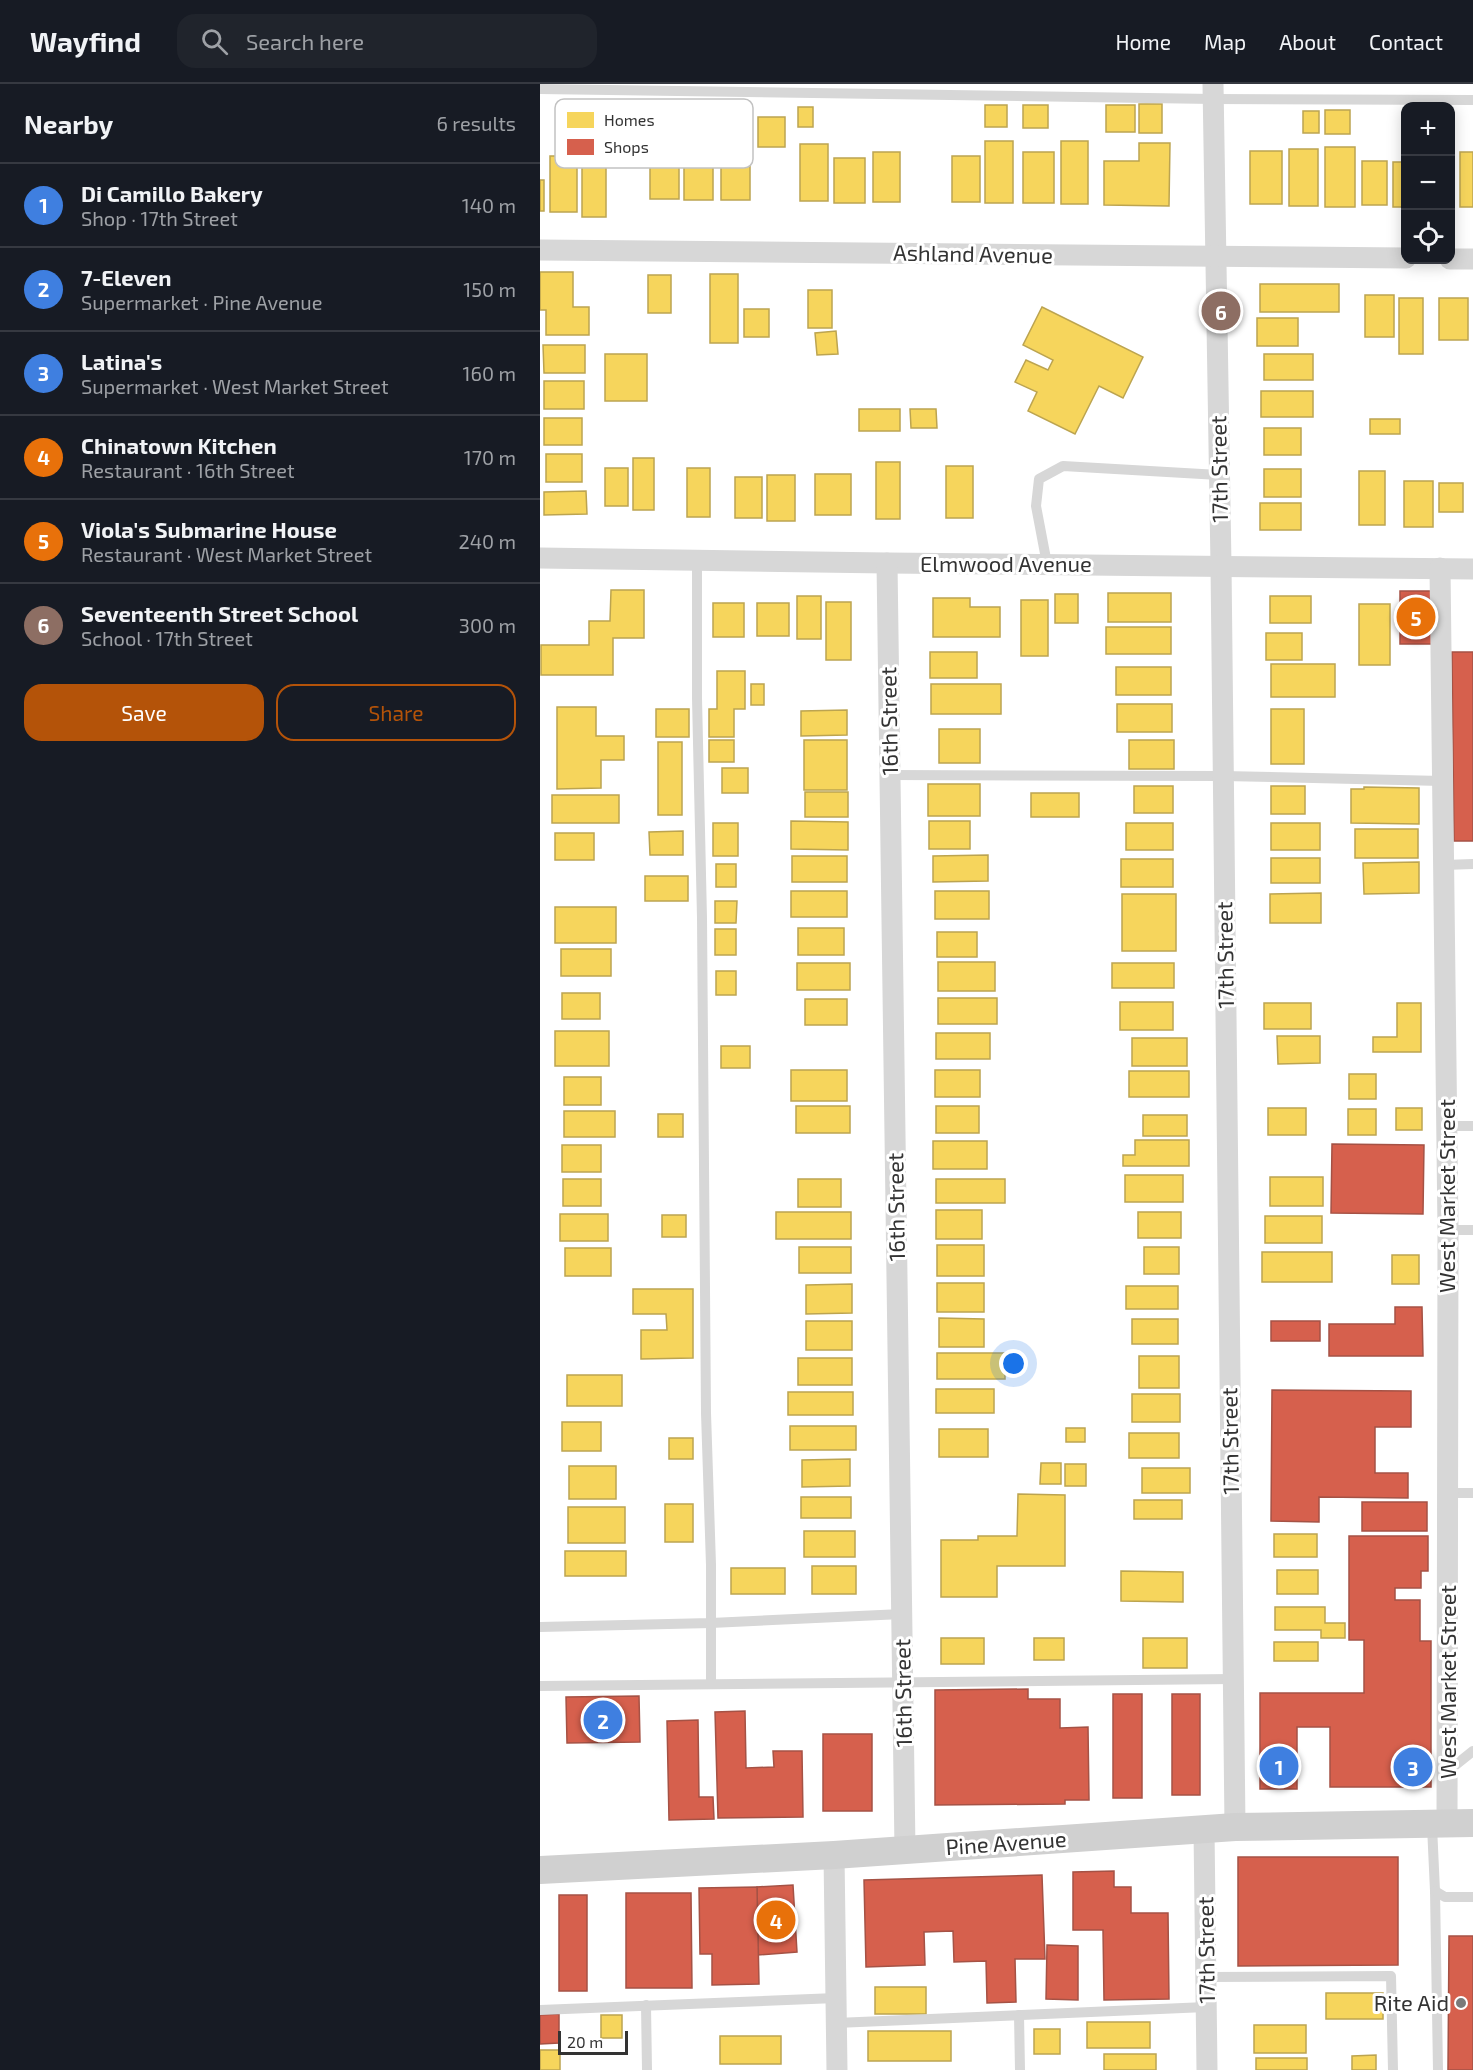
<!DOCTYPE html>
<meta charset="utf-8">
<style>
body{margin:0;font-family:"Exo 2",sans-serif;background:#20242c;color:#f1f3f6}
.controls{position:absolute;right:18px;top:18px;display:grid;overflow:hidden;border-radius:12px;box-shadow:0 3px 15px #0003}
.controls button{width:54px;height:54px;display:grid;place-items:center;padding:0;border:0;border-bottom:2px solid #363941;background:#171b24;color:#f1f3f6;font:30px sans-serif}
.scale{position:absolute;left:18px;bottom:15px;width:70px;box-sizing:border-box;padding-left:6px;border:3px solid #333;border-top:0;font-size:16px;line-height:21px;white-space:nowrap;color:#333;-webkit-text-stroke:4px #fff;paint-order:stroke}
.you{position:absolute;left:474px;top:1280px;width:21px;height:21px;margin:-15px;border:4px solid #fff;border-radius:50%;background:#1a73e8;box-shadow:0 0 0 9px #1a73e833}
.badge{display:grid;place-items:center;width:39px;height:39px;border-radius:50%;background:#b45309;color:#fff;font-size:20px;font-weight:700}
.pin{position:absolute;translate:-50% -50%;border:3px solid #fff;box-shadow:0 2px 6px #0006}
.list{margin:0;padding:0;list-style:none}
h2{display:flex;justify-content:space-between;align-items:center;height:78px;margin:0;padding:0 24px;font-size:26px}
h2 small{font-size:20px;font-weight:400;color:#9ea1a6}
.list li{display:grid;grid-template-columns:39px 1fr auto;gap:18px;align-items:center;box-sizing:border-box;height:84px;padding:0 24px;border-top:2px solid #363941}
.list b{display:block;font-size:22px;white-space:nowrap}
.list p{margin:0;font-size:20px;white-space:nowrap;color:#9ea1a6}
.list em{font-size:20px;font-style:normal;color:#9ea1a6}
.actions{display:flex;gap:12px;padding:18px 24px}
.actions a{flex:1;padding:14px 0;border:2px solid #b45309;border-radius:18px;text-align:center;font-size:21px;color:#b45309}
.actions .main{background:#b45309;color:#fff}
.icon{flex:none;width:33px;height:33px;fill:none;stroke:currentColor;stroke-width:2;stroke-linecap:round;stroke-linejoin:round}
.map{position:relative;flex:none;width:933px;height:1986px;overflow:hidden}
header{display:flex;align-items:center;gap:36px;box-sizing:border-box;height:84px;padding:0 30px;background:#171b24;border-bottom:2px solid #363941}
header strong{font-size:28px}
nav{display:flex;gap:33px;margin-inline-start:auto;font-size:21px}
.search{width:420px;height:54px;background:#20242c;display:flex;align-items:center;gap:15px;box-sizing:border-box;padding:0 21px;border-radius:18px;color:#9ea1a6;font-size:22px}
main{display:flex}
aside{flex:1;background:#171b24}
.map>svg:first-child{display:block}
.homes{fill:#f6d55c;stroke:#bca450;stroke-width:1.5}
.shops{fill:#d6604d;stroke:#a55245;stroke-width:1.5}
.lines{fill:none;stroke-linecap:round;stroke-linejoin:round}
.service{stroke:#d7d7d7;stroke-width:10}
.minor{stroke:#d7d7d7;stroke-width:21}
.secondary{stroke:#d0d0d0;stroke-width:28}
.poi-dot{fill:#7a7a7a;stroke:#fff;stroke-width:2}
.labels{text-anchor:middle;stroke-width:6;stroke-linejoin:round;paint-order:stroke}
.street-label{font-size:22px;fill:#333;stroke:#fff}
.poi-label{font-size:22px;fill:#333;stroke:#fff;text-anchor:end}
.key{fill:#fff;stroke:#c2c2c2;stroke-width:1.5}
.key-label{font-size:16px;fill:#333}
</style>
<header>
<strong>Wayfind</strong>
<div class="search"><svg class="icon" aria-label="search" viewBox="0 0 24 24"><circle cx="10" cy="10" r="6"/><path d="M15 15l6 6"/></svg>Search here</div>
<nav><a>Home</a><a>Map</a><a>About</a><a>Contact</a></nav>
</header>
<main>
<aside>
<h2>Nearby<small>6 results</small></h2>
<ul class="list">
<li><span class="badge" style="background:#3f7fe0">1</span><div><b>Di Camillo Bakery</b><p>Shop · 17th Street</p></div><em>140 m</em></li>
<li><span class="badge" style="background:#3f7fe0">2</span><div><b>7-Eleven</b><p>Supermarket · Pine Avenue</p></div><em>150 m</em></li>
<li><span class="badge" style="background:#3f7fe0">3</span><div><b>Latina's</b><p>Supermarket · West Market Street</p></div><em>160 m</em></li>
<li><span class="badge" style="background:#e8710a">4</span><div><b>Chinatown Kitchen</b><p>Restaurant · 16th Street</p></div><em>170 m</em></li>
<li><span class="badge" style="background:#e8710a">5</span><div><b>Viola's Submarine House</b><p>Restaurant · West Market Street</p></div><em>240 m</em></li>
<li><span class="badge" style="background:#8d6e63">6</span><div><b>Seventeenth Street School</b><p>School · 17th Street</p></div><em>300 m</em></li>
</ul>
<div class="actions"><a class="main">Save</a><a>Share</a></div>
</aside>
<div class="map">
<svg width="933" height="1986" viewBox="0 0 933 1986">
<rect width="100%" height="100%" fill="#fff"/>
<!-- homes -->
<g class="homes">
<rect x="599" y="20" width="23" height="29"/>
<rect x="445" y="21" width="22" height="22"/>
<rect x="483" y="21" width="25" height="23"/>
<rect x="566" y="21" width="29" height="27"/>
<rect x="258" y="23" width="15" height="20"/>
<rect x="785" y="26" width="25" height="24"/>
<rect x="763" y="27" width="16" height="22"/>
<rect x="218" y="33" width="27" height="30"/>
<rect x="445" y="57" width="28" height="62"/>
<rect x="521" y="57" width="27" height="63"/>
<rect x="144" y="58" width="29" height="58"/>
<path d="M599,59h31l-1,63 -65,-1v-44h35z"/>
<rect x="260" y="60" width="28" height="57"/>
<rect x="785" y="63" width="30" height="60"/>
<rect x="749" y="65" width="29" height="57"/>
<rect x="710" y="67" width="32" height="53"/>
<rect x="110" y="68" width="29" height="47"/>
<rect x="333" y="68" width="27" height="50"/>
<rect x="483" y="68" width="31" height="51"/>
<rect x="920" y="68" width="13" height="55"/>
<rect x="181" y="69" width="29" height="47"/>
<rect x="10" y="72" width="27" height="56"/>
<rect x="412" y="72" width="28" height="46"/>
<rect x="42" y="73" width="24" height="60"/>
<rect x="294" y="74" width="31" height="45"/>
<rect x="822" y="77" width="25" height="44"/>
<rect x="853" y="78" width="13" height="45"/>
<rect x="910" y="80" width="4" height="43"/>
<rect x="0" y="96" width="4" height="31"/>
<path d="M0,188h33v35h16v28h-43v-25h-6z"/>
<rect x="170" y="190" width="28" height="69"/>
<rect x="108" y="191" width="23" height="38"/>
<rect x="720" y="200" width="79" height="28"/>
<rect x="268" y="206" width="24" height="38"/>
<rect x="825" y="211" width="29" height="42"/>
<rect x="859" y="214" width="24" height="56"/>
<rect x="899" y="214" width="29" height="42"/>
<path d="M502,223l101,50 -20,41 -24,-12 -24,48 -47,-23 9,-19 -22,-10 11,-22 22,10 5,-10 -30,-15z"/>
<rect x="204" y="225" width="25" height="28"/>
<rect x="717" y="234" width="41" height="28"/>
<path d="M296,247l2,23 -21,1 -2,-22z"/>
<path d="M3,261h42v28h-41z"/>
<rect x="65" y="270" width="42" height="47"/>
<rect x="724" y="270" width="49" height="26"/>
<rect x="4" y="297" width="40" height="28"/>
<rect x="721" y="307" width="52" height="26"/>
<rect x="319" y="325" width="41" height="22"/>
<path d="M370,325h26l1,19h-26z"/>
<rect x="4" y="334" width="38" height="27"/>
<rect x="830" y="335" width="30" height="15"/>
<rect x="724" y="344" width="37" height="27"/>
<rect x="6" y="370" width="36" height="28"/>
<rect x="93" y="374" width="21" height="52"/>
<rect x="336" y="378" width="24" height="57"/>
<rect x="406" y="382" width="27" height="52"/>
<rect x="65" y="384" width="23" height="38"/>
<rect x="147" y="384" width="23" height="49"/>
<rect x="724" y="385" width="37" height="28"/>
<rect x="819" y="387" width="26" height="54"/>
<rect x="275" y="390" width="36" height="41"/>
<rect x="227" y="391" width="28" height="46"/>
<rect x="195" y="393" width="27" height="41"/>
<rect x="864" y="397" width="29" height="46"/>
<rect x="899" y="399" width="24" height="29"/>
<path d="M46,407l1,23 -43,1v-23z"/>
<rect x="720" y="419" width="41" height="27"/>
<path d="M71,506h33v48h-31v37h-72v-30h48v-24h21z"/>
<rect x="568" y="509" width="63" height="29"/>
<rect x="515" y="510" width="23" height="29"/>
<rect x="257" y="512" width="24" height="43"/>
<rect x="730" y="512" width="41" height="27"/>
<path d="M393,514h37v9h30v30h-67z"/>
<rect x="481" y="516" width="27" height="56"/>
<rect x="286" y="518" width="25" height="58"/>
<rect x="173" y="519" width="31" height="34"/>
<rect x="217" y="519" width="32" height="33"/>
<rect x="819" y="520" width="31" height="61"/>
<rect x="566" y="543" width="65" height="27"/>
<rect x="726" y="549" width="36" height="27"/>
<rect x="390" y="568" width="47" height="26"/>
<rect x="731" y="580" width="64" height="33"/>
<rect x="576" y="583" width="55" height="28"/>
<path d="M177,587h28v38h-11v28h-25v-28h8z"/>
<rect x="211" y="600" width="13" height="21"/>
<rect x="391" y="600" width="70" height="30"/>
<rect x="577" y="620" width="55" height="28"/>
<path d="M17,623h39v29h28v24h-23v28l-44,1z"/>
<rect x="116" y="625" width="33" height="28"/>
<rect x="731" y="625" width="33" height="55"/>
<path d="M307,626v25l-46,1v-25z"/>
<rect x="399" y="645" width="41" height="34"/>
<rect x="169" y="656" width="25" height="22"/>
<rect x="264" y="656" width="43" height="50"/>
<rect x="589" y="656" width="45" height="29"/>
<rect x="118" y="658" width="24" height="73"/>
<rect x="182" y="684" width="26" height="25"/>
<rect x="388" y="700" width="52" height="32"/>
<rect x="594" y="702" width="39" height="27"/>
<rect x="731" y="702" width="34" height="28"/>
<path d="M824,703l55,1v36l-68,-1v-34h13z"/>
<rect x="265" y="708" width="43" height="25"/>
<rect x="491" y="709" width="48" height="24"/>
<rect x="12" y="711" width="67" height="28"/>
<path d="M251,737l57,1v28l-57,-1z"/>
<rect x="389" y="737" width="41" height="28"/>
<rect x="173" y="739" width="25" height="33"/>
<rect x="586" y="739" width="47" height="27"/>
<rect x="731" y="739" width="49" height="27"/>
<rect x="815" y="745" width="63" height="29"/>
<path d="M143,747v24h-33l-1,-23z"/>
<rect x="15" y="749" width="39" height="27"/>
<path d="M448,771v26l-55,1v-26z"/>
<rect x="252" y="772" width="55" height="26"/>
<rect x="731" y="774" width="49" height="25"/>
<rect x="581" y="775" width="52" height="28"/>
<path d="M879,778v31l-55,1 -1,-31z"/>
<rect x="176" y="780" width="20" height="23"/>
<rect x="105" y="792" width="43" height="25"/>
<rect x="251" y="807" width="56" height="26"/>
<rect x="395" y="807" width="54" height="28"/>
<path d="M781,809v30h-51v-29z"/>
<rect x="582" y="810" width="54" height="57"/>
<path d="M175,817h22l-1,22h-21z"/>
<rect x="15" y="823" width="61" height="36"/>
<rect x="258" y="844" width="46" height="27"/>
<rect x="175" y="845" width="21" height="26"/>
<rect x="397" y="848" width="40" height="25"/>
<rect x="21" y="865" width="50" height="27"/>
<rect x="398" y="878" width="57" height="29"/>
<rect x="257" y="879" width="53" height="27"/>
<rect x="572" y="879" width="62" height="25"/>
<rect x="176" y="887" width="20" height="24"/>
<rect x="22" y="909" width="38" height="26"/>
<rect x="398" y="914" width="59" height="26"/>
<rect x="265" y="915" width="42" height="26"/>
<rect x="580" y="918" width="53" height="28"/>
<rect x="724" y="919" width="47" height="26"/>
<path d="M857,919h24v49h-48v-15h24z"/>
<rect x="15" y="947" width="54" height="35"/>
<rect x="396" y="949" width="54" height="26"/>
<path d="M737,952h43v27l-42,1z"/>
<rect x="592" y="954" width="55" height="28"/>
<rect x="181" y="962" width="29" height="22"/>
<rect x="251" y="986" width="56" height="31"/>
<rect x="395" y="986" width="45" height="27"/>
<rect x="589" y="987" width="60" height="26"/>
<rect x="809" y="990" width="27" height="25"/>
<rect x="24" y="993" width="37" height="28"/>
<rect x="256" y="1022" width="54" height="27"/>
<rect x="396" y="1022" width="43" height="27"/>
<rect x="728" y="1024" width="38" height="27"/>
<rect x="856" y="1024" width="26" height="22"/>
<rect x="808" y="1025" width="28" height="26"/>
<rect x="24" y="1027" width="51" height="26"/>
<rect x="118" y="1030" width="25" height="23"/>
<rect x="603" y="1031" width="44" height="21"/>
<path d="M595,1056h54v26h-66v-11h12z"/>
<rect x="393" y="1057" width="54" height="28"/>
<rect x="22" y="1061" width="39" height="27"/>
<rect x="585" y="1091" width="58" height="27"/>
<rect x="730" y="1093" width="53" height="29"/>
<rect x="23" y="1095" width="38" height="27"/>
<rect x="258" y="1095" width="43" height="28"/>
<rect x="396" y="1095" width="69" height="24"/>
<rect x="396" y="1126" width="46" height="29"/>
<rect x="236" y="1128" width="75" height="27"/>
<rect x="598" y="1128" width="43" height="26"/>
<rect x="20" y="1130" width="48" height="27"/>
<rect x="122" y="1131" width="24" height="22"/>
<rect x="725" y="1132" width="57" height="27"/>
<rect x="397" y="1161" width="47" height="31"/>
<rect x="259" y="1163" width="52" height="26"/>
<rect x="604" y="1163" width="35" height="27"/>
<rect x="25" y="1164" width="46" height="28"/>
<rect x="722" y="1168" width="70" height="30"/>
<rect x="852" y="1171" width="27" height="29"/>
<rect x="397" y="1199" width="47" height="29"/>
<path d="M312,1200v29l-46,1v-29z"/>
<rect x="586" y="1202" width="52" height="23"/>
<path d="M93,1205h60v69l-52,1v-29h26l-1,-16h-33z"/>
<path d="M399,1234l45,1v28h-45z"/>
<rect x="592" y="1235" width="46" height="25"/>
<rect x="266" y="1237" width="46" height="29"/>
<rect x="397" y="1269" width="68" height="26"/>
<rect x="599" y="1272" width="40" height="32"/>
<rect x="258" y="1274" width="54" height="27"/>
<rect x="27" y="1291" width="55" height="31"/>
<rect x="396" y="1305" width="58" height="24"/>
<rect x="248" y="1308" width="65" height="23"/>
<rect x="592" y="1310" width="48" height="28"/>
<rect x="22" y="1338" width="39" height="29"/>
<rect x="250" y="1342" width="66" height="24"/>
<rect x="526" y="1344" width="19" height="14"/>
<rect x="399" y="1345" width="49" height="28"/>
<rect x="589" y="1349" width="50" height="25"/>
<rect x="129" y="1354" width="24" height="21"/>
<path d="M310,1375v27l-48,1v-27z"/>
<path d="M501,1379h20v21h-21z"/>
<rect x="525" y="1380" width="21" height="22"/>
<rect x="29" y="1382" width="47" height="33"/>
<rect x="602" y="1384" width="48" height="25"/>
<path d="M478,1410l47,1v71h-68v31h-56v-57h37v-4h39z"/>
<rect x="261" y="1413" width="50" height="21"/>
<rect x="594" y="1416" width="48" height="19"/>
<rect x="125" y="1420" width="28" height="38"/>
<rect x="28" y="1423" width="57" height="36"/>
<rect x="264" y="1447" width="51" height="26"/>
<rect x="734" y="1450" width="43" height="23"/>
<rect x="25" y="1467" width="61" height="25"/>
<rect x="272" y="1482" width="44" height="28"/>
<rect x="191" y="1484" width="54" height="26"/>
<rect x="737" y="1486" width="41" height="24"/>
<path d="M581,1487l62,1v30l-62,-1z"/>
<path d="M735,1523h50v16h20v15h-24v-8h-46z"/>
<rect x="401" y="1554" width="43" height="26"/>
<rect x="494" y="1554" width="30" height="22"/>
<rect x="603" y="1554" width="44" height="30"/>
<rect x="734" y="1558" width="44" height="19"/>
<rect x="335" y="1903" width="51" height="27"/>
<rect x="786" y="1909" width="57" height="26"/>
<rect x="61" y="1931" width="21" height="23"/>
<rect x="547" y="1938" width="63" height="26"/>
<rect x="714" y="1941" width="52" height="28"/>
<rect x="494" y="1945" width="26" height="25"/>
<rect x="328" y="1947" width="83" height="30"/>
<rect x="180" y="1952" width="61" height="28"/>
<rect x="0" y="1966" width="20" height="20"/>
<rect x="564" y="1970" width="52" height="16"/>
<path d="M836,1971v15h-24v-14z"/>
<rect x="716" y="1974" width="51" height="12"/>
</g>
<!-- shops -->
<g class="shops">
<rect x="860" y="507" width="33" height="53"/>
<path d="M912,568h21v189h-19z"/>
<path d="M792,1060l92,1 -1,69 -92,-1z"/>
<path d="M855,1223h27l1,49h-94v-32h66z"/>
<rect x="731" y="1237" width="49" height="20"/>
<path d="M732,1306l139,1v36h-36v46h33v25l-89,-1v25l-48,-1z"/>
<rect x="822" y="1418" width="65" height="29"/>
<path d="M809,1452h79v35h-7v17h-26v12h25v41h11v146h-101v-60h-33v62h-37v-96h104v-53h-15z"/>
<path d="M488,1605v10h32v29l28,-1 1,73h-24v4l-130,1v-115z"/>
<rect x="573" y="1610" width="29" height="104"/>
<rect x="632" y="1610" width="28" height="101"/>
<path d="M99,1612l1,46 -73,1 -1,-46z"/>
<path d="M205,1627l1,57 28,-1 -1,-16h29l1,66 -85,1 -3,-106z"/>
<path d="M158,1636l1,77h14l1,22 -45,1 -2,-99z"/>
<rect x="283" y="1650" width="49" height="77"/>
<path d="M698,1773h160v108l-160,1z"/>
<path d="M574,1787v16h17v26h37l1,86 -65,1 -1,-70h-30v-58z"/>
<path d="M502,1791l3,84h-30l1,43 -29,1 -1,-42 -32,1 -1,-31 -29,1 1,33 -59,2 -2,-87z"/>
<path d="M253,1801l4,67 -39,3 -1,-68z"/>
<path d="M217,1803l2,97 -47,1v-31h-12l-1,-66z"/>
<path d="M86,1809h65l1,95h-66z"/>
<rect x="19" y="1811" width="28" height="96"/>
<path d="M909,1852h24v134h-25z"/>
<path d="M507,1861l31,1v54l-32,-1z"/>
<path d="M19,1930v29l-19,1v-29z"/>
</g>
<g class="lines">
<!-- service -->
<g class="service">
<path d="M0,5l673,10 260,1"/>
<path d="M157,476v138l5,220 4,495 5,152v119"/>
<path d="M507,480l-11,-58 3,-27 24,-13 156,9"/>
<path d="M350,691l333,1 219,5"/>
<path d="M904,781l29,-1"/>
<path d="M906,1042h27"/>
<path d="M908,1146h25"/>
<path d="M907,1409h26"/>
<path d="M0,1543l171,-4 191,-9"/>
<path d="M0,1602l693,-7"/>
<path d="M908,1687l25,-20"/>
<path d="M892,1742l3,65 3,179"/>
<path d="M895,1807l10,6h28"/>
<path d="M666,1893l185,-1 2,94"/>
<path d="M106,1921l1,65"/>
<path d="M0,1926l296,-12"/>
<path d="M479,1931l1,55"/>
<path d="M296,1939l370,-16"/>
</g>
<!-- minor -->
<g class="minor">
<path d="M673,0l8,481 14,1262"/>
<path d="M0,166l866,8"/>
<path d="M910,175h23"/>
<path d="M0,474l347,5 586,6"/>
<path d="M347,479l18,1287"/>
<path d="M900,484l8,662 -1,594"/>
<path d="M664,1746l3,240"/>
<path d="M294,1771l3,215"/>
</g>
<!-- secondary -->
<path class="secondary" d="M0,1786l294,-15 401,-28 238,-4"/>
</g>
<!-- markers -->
<circle class="poi-dot" cx="921" cy="1919" r="6"/>
<g class="labels">
<!-- street labels -->
<g class="street-label">
<text transform="translate(433 170) rotate(1)" y="8">Ashland Avenue</text>
<text transform="translate(679 385) rotate(-91)" y="8">17th Street</text>
<text x="466" y="488">Elmwood Avenue</text>
<text transform="translate(349 637) rotate(-91)" y="8">16th Street</text>
<text transform="translate(685 871) rotate(-91)" y="8">17th Street</text>
<text transform="translate(907 1112) rotate(-90)" y="8">West Market Street</text>
<text transform="translate(356 1123) rotate(-91)" y="8">16th Street</text>
<text transform="translate(690 1357) rotate(-91)" y="8">17th Street</text>
<text transform="translate(908 1598) rotate(-90)" y="8">West Market Street</text>
<text transform="translate(363 1609) rotate(-91)" y="8">16th Street</text>
<text transform="translate(466 1759) rotate(-4)" y="8">Pine Avenue</text>
<text transform="translate(666 1866) rotate(-91)" y="8">17th Street</text>
</g>
<!-- poi labels -->
<g class="poi-label">
<text x="909" y="1927">Rite Aid</text>
</g>
</g>
<!-- legend -->
<rect x="15" y="15" width="198" height="69" rx="9" class="key"/>
<rect x="27" y="28" width="27" height="16" fill="#f6d55c"/>
<rect x="27" y="55" width="27" height="16" fill="#d6604d"/>
<g class="key-label">
<text x="64" y="42">Homes</text>
<text x="64" y="69">Shops</text>
</g>
</svg>
<div class="controls">
<button>+</button>
<button>−</button>
<button><svg class="icon" aria-label="locate" viewBox="0 0 24 24"><circle cx="12" cy="12" r="6"/><path d="M12 2v4M12 18v4M2 12h4M18 12h4"/></svg></button>
</div>
<div class="scale">20 m</div>
<div class="you"></div>
<div class="pin badge" style="left:739px;top:1682px;background:#3f7fe0">1</div>
<div class="pin badge" style="left:63px;top:1636px;background:#3f7fe0">2</div>
<div class="pin badge" style="left:873px;top:1683px;background:#3f7fe0">3</div>
<div class="pin badge" style="left:236px;top:1836px;background:#e8710a">4</div>
<div class="pin badge" style="left:876px;top:533px;background:#e8710a">5</div>
<div class="pin badge" style="left:681px;top:227px;background:#8d6e63">6</div>
</div>
</main>
